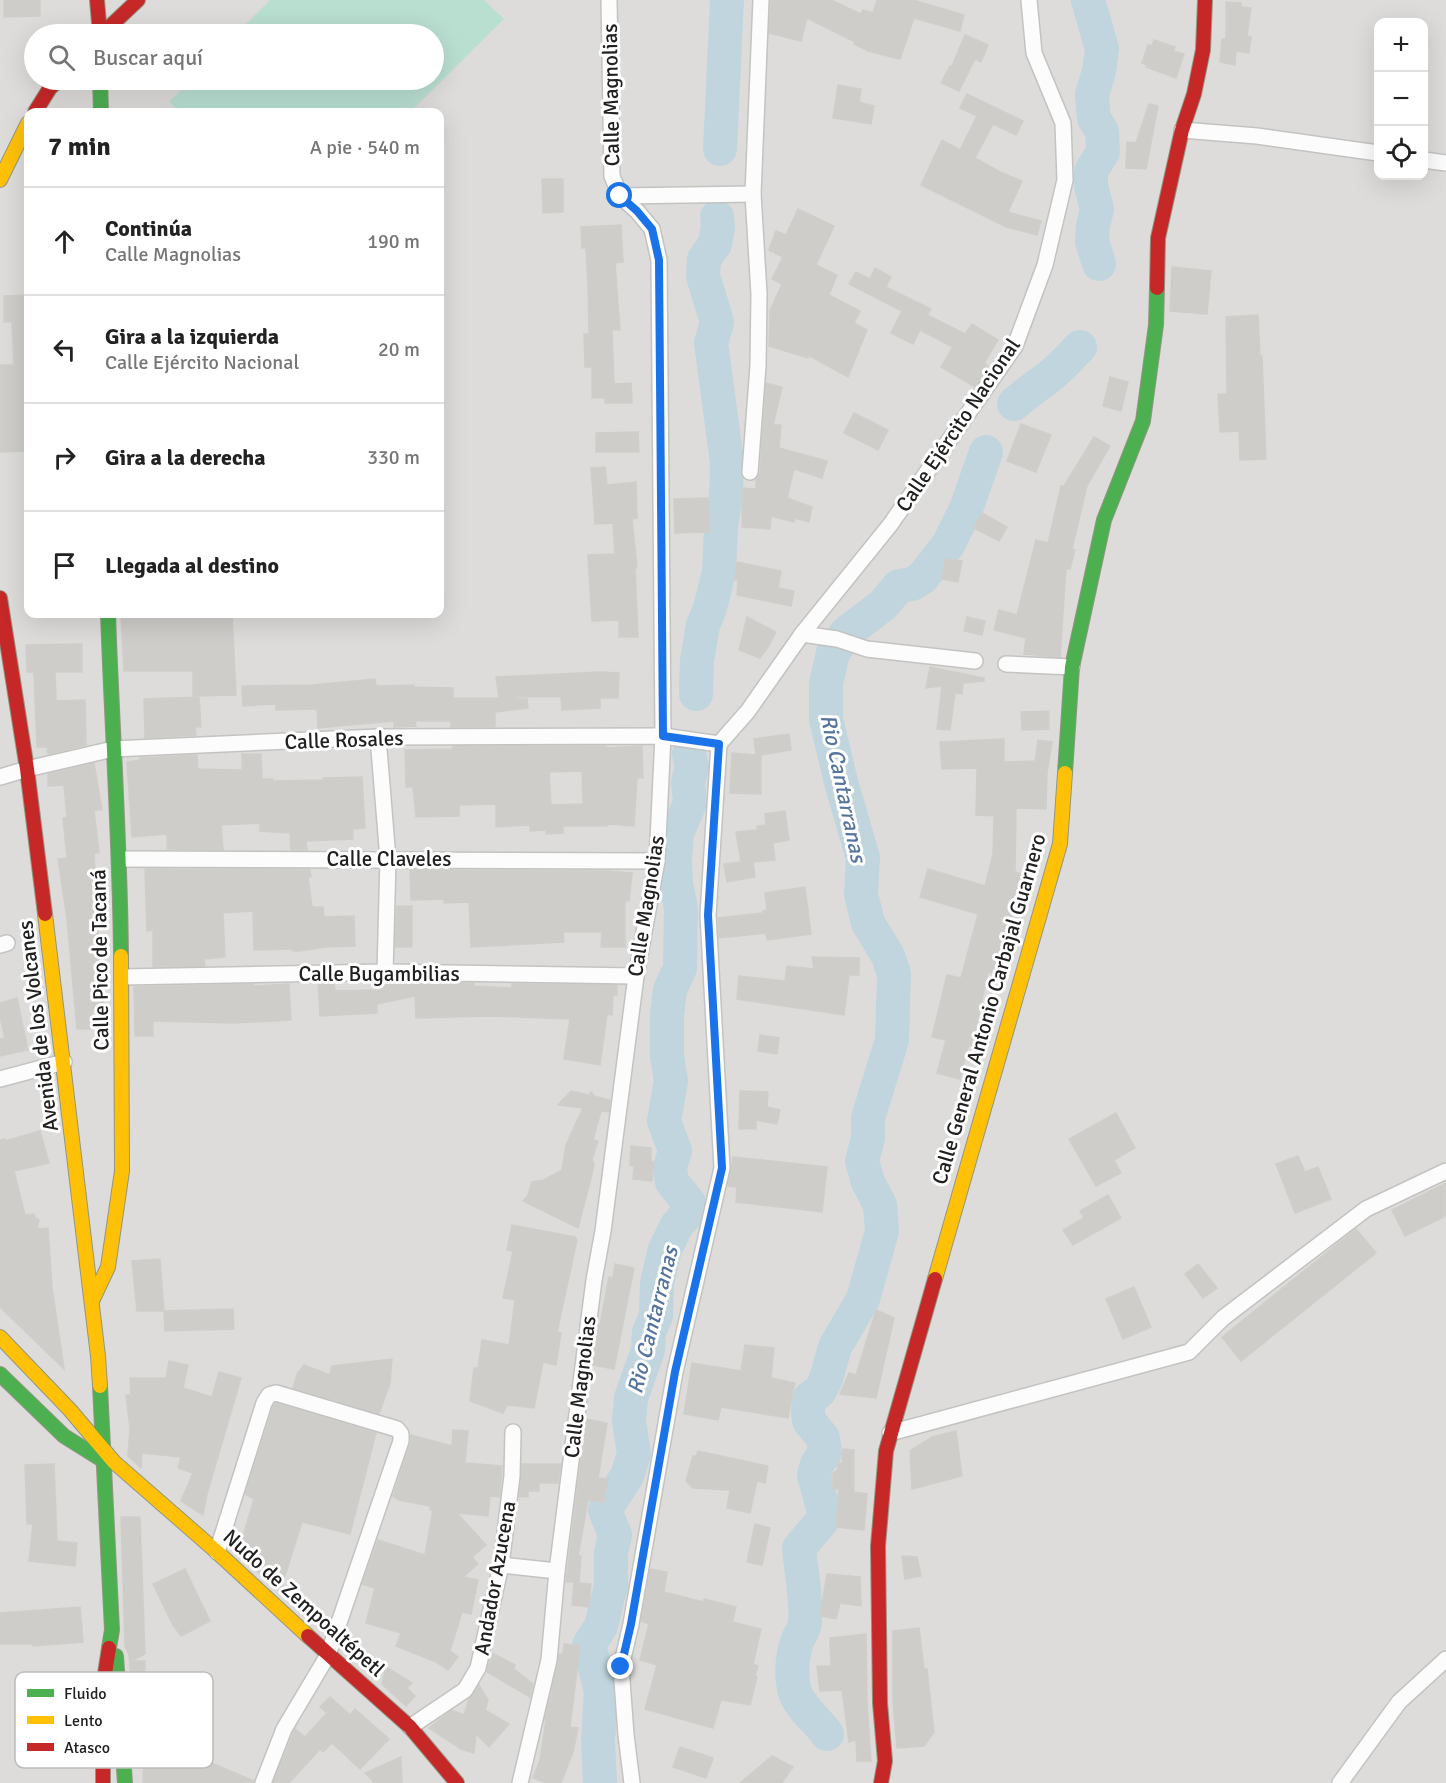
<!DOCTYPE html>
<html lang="es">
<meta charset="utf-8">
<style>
body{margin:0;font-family:Signika,sans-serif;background:#f2f2f2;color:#222}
.controls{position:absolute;right:18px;top:18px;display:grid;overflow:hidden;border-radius:12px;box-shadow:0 6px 24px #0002}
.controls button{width:54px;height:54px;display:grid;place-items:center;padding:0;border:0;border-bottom:2px solid #e0e0e0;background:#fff;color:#222;font:30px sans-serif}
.stop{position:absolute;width:18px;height:18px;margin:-14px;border:4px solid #1a73e8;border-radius:50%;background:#fff}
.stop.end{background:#1a73e8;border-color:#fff;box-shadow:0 2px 6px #0008}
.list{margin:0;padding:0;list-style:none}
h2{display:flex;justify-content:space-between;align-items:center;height:78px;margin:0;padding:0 24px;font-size:26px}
h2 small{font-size:20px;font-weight:400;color:#767676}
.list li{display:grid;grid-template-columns:39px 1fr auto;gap:18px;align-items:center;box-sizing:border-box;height:108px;padding:0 24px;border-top:2px solid #e0e0e0}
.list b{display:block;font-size:22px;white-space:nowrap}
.list p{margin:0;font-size:20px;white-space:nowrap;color:#767676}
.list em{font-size:20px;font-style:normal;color:#767676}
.icon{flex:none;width:33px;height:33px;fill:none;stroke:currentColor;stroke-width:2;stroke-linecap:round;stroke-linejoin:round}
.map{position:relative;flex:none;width:1446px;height:1783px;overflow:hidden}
.search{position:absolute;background:#fff;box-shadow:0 6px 24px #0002;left:24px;top:24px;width:420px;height:66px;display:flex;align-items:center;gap:15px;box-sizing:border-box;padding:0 21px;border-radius:33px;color:#767676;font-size:22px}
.panel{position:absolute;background:#fff;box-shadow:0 6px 24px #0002;left:24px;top:108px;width:420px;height:510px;border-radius:12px}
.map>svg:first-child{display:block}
.residential{fill:#dddcda;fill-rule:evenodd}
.pitch{fill:#b9dfd1}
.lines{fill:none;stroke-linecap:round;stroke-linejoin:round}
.river{stroke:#c0d5dd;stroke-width:34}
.building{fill:#cecdca;stroke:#d0ceca;stroke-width:1.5;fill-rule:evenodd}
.street-casing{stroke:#c3c3c1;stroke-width:18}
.fast-casing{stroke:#939683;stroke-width:16}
.slow-casing{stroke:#939683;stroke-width:16}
.jam-casing{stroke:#939683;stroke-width:16}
.street{stroke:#fcfcfc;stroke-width:15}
.fast{stroke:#4caf50;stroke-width:14}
.slow{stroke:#ffc107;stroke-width:14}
.jam{stroke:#c62828;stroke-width:14}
.route{stroke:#1a73e8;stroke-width:8}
.labels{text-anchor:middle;stroke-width:6;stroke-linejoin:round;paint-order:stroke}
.street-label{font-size:21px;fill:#202020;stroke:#fff}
.water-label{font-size:22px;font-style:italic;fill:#54749e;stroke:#fff}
.key{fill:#fff;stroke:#bcbcbc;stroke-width:1.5}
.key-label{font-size:16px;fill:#202020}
</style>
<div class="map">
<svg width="1446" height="1783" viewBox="0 0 1446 1783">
<rect width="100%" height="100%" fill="#edece9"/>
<!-- residential -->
<path class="residential" d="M0,0h1446v1783h-1446zM1378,22h46v154h-46zM34,34h400v46h-400zM28,112h412v502h-412z"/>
<!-- pitch -->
<path class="pitch" d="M270,0h214l20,19 -94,93h-230l-11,-10 22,-22h243v-46h-198z"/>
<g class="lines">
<!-- river -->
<g class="river">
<path d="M1088,0l14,49 -3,22 -7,24 2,23 8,14 1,20 -12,19v15l6,23 -4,17 -1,15 7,23"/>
<path d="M720,149l7,-149"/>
<path d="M1014,404c10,-9 20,-16 31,-24 13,-9 24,-22 35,-33"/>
<path d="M696,694l1,-33 6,-36 7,-17 9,-36 2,-46 5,-29 1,-35 -16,-119 6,-21 -14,-46 1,-17 11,-15 3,-17 -1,-10"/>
<path d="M827,1734c-10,-14 -29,-28 -33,-45 -3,-15 -2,-35 4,-50 3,-6 7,-11 7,-17 2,-25 -4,-49 -6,-74l23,-27 2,-9 -10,-37 3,-11 8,-11 -2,-15 -14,-17 -1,-11 2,-12 10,-7 6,-12 9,-32 28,-48 19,-68 -2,-26 -12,-23 -6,-21 6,-23v-20l24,-78 2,-66 -6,-18 -20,-33 -7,-29 2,-36 -22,-76 -15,-63v-35l7,-31 13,-20 37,-28 16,-19 13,-2 10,-6 26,-33 18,-36 20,-57"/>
<path d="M600,1783l-2,-42 3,-50 -12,-46 12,-19 10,-40v-33l4,-18 -10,-25 22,-34 7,-22 -5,-33 2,-23 17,-48 1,-18 7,-16 1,-33 8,-34 12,-24 9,-10 3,-12 -17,-21 -2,-15 5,-16 -11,-30 7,-40 -4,-25v-41l3,-25 10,-22 1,-59 -5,-26 -1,-25 2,-25 13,-30 -2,-21 4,-15 -3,-13"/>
</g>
</g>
<!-- building -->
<g class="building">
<path d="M4,0h36v16l-36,1z"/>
<path d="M771,0h60l30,14 2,-4 10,3 4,-13h36l51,15 -4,16 -46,-13 -14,41 -32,-8 -14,-7 1,-2 -48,-24 -6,23 -32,-8z"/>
<path d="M1226,2l15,1v4l10,1 -4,28 4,1 -2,16 -13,-2 -1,14 -15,-3 2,-23h4z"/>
<path d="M965,35l23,10 -7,17 -6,-3 -16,32 -18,-8 9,-17h2z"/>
<path d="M1154,40l21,7 -2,4 11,3 -8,24 -30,-11 1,-2 -5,-2 6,-18 4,1z"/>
<path d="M838,85l23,4 -2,13 15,4 -3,18 -38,-6z"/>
<path d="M967,94l56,27 -7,14 -23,-11 -18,34 25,14 22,9 -14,31 33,9 -4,14 -31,-8 -85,-42 21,-45 18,10 17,-34 -17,-8z"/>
<path d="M1149,104l9,2 -12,63 -20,-1 1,-26 9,1z"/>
<path d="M542,179h21v33l-20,1z"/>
<path d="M798,209l36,17 -18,39 21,10 -8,20 31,16 -6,12 13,7 -19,47 -40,-22v3l-39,-12 1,-35 12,-27 -10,-5 11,-22 -14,-7 7,-19 10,4z"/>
<path d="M621,225l2,37 -8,1 5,67h-8l2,54 17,-1 1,20h-27v-5h-13v-31h-7l-1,-33h5l-1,-49 -2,-37h-4l-1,-21z"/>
<path d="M1172,267l39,4 -4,43 -37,-3z"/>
<path d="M875,268l16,9 -5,10 45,22 -4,6 38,19 7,-10 26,16 -14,23 4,3 -13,21 -34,-20 12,-20 -33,-17 -7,14 -22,-11 11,-22 -53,-27 7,-12 14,7z"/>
<path d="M27,295l1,14v142l-28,1v-87h14l-2,-43h-8v-26z"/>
<path d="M1258,315l2,41h2l4,103 -26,1 -1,-29 -19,1 -2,-38h9l-1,-77z"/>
<path d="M1110,377l18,5 -7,29 -18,-5z"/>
<path d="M766,383l16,4 -9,38h8l-2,23 48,13 -5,17 -28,-9 -7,29 25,9 -3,15 -14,-4 -1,4 -23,-6 -1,13 -28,-2 1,-39 13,1v-10l4,-6z"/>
<path d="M854,413l34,17 -10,20 -34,-17z"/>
<path d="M1021,424l30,11 -15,37 -29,-11z"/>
<path d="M638,432l1,20h-43v-19z"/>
<path d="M1094,437l16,9 -23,40 -15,63 3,1 -5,19 -4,-1 -6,89 -36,-3 2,-16 -32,-8 5,-20 18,5 19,-75 12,3 13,-57h3z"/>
<path d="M605,467l2,18 29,-3 1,36 -5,1 5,49h-2l3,69h-19v-17l-27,1 -4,-66 27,-1 -2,-31 -18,1 -4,-56z"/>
<path d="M708,498l2,34 -35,1 -1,-34z"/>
<path d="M982,513l25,14 -8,14 -25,-13z"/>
<path d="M945,559l17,2 -4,21 -16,-3z"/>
<path d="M737,562l44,9 -3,17 16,3 -3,15 -54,-11 1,-15h-3z"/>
<path d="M121,614h111l4,81 -43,1v-25h-69z"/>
<path d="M747,617l29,15 -8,15 -8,11 -21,-8z"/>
<path d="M967,617l18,4 -3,14 -18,-4z"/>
<path d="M82,644v28h-27l1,29 29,-1 1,45 -38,9 -1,-7h-10l-3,-75h-7l-1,-27z"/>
<path d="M930,667l54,11v3l-21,2 -1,11 -7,-1 -5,37 -13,-1 5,-43 -16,2z"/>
<path d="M600,672l19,1 -1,25h-18v10l-38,2 -1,-13h-44v2h10l1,9 -33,4v15h-44v-6h-36l1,5 -22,1v-6l-76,7 -1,-19 -41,1v-6l-33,2 -1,-20 70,-1 63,-6 1,7 38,-1v2l39,1v10h46l-3,-21z"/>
<path d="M199,697l2,30h-6l1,8 -51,3 -1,-39z"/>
<path d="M1049,711v18l-27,1 -1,-18z"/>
<path d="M789,734l2,16 -30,5v39l-31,-1 2,-40 24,2 -2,-16z"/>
<path d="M1004,739v23l31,-1 3,-21 14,2 -5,31 -1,36 -30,-1 -1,64 7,2 -26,100 -8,-2 -16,74h-4l-8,33 -23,-6 9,-33 -14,-3 15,-62 14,3 17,-64 -58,-17 8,-28 57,17 8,-32 1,-38 -18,-1 1,-47 -35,1 -2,-27z"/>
<path d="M453,746h153v2l36,-2 1,32h-6l-3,48 -27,-2v2h-44v7l-17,1v-4l-16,1v-6l-34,2v-23l-37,1v11l-43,1 -3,-30h-7l-1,-37 48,-1zM582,771l1,33 -32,1 -2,-33z"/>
<path d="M242,754h19l1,25h11v2l50,-1v-2l39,-1 3,51 -12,1v10l-47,2 1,9h-16l-1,-17 -30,-2v-8l-39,2 2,25 -56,-1v-15l-35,3 -5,-75 13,-2v-2l57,-3 1,14 44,1z"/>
<path d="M94,763l8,47h-8l5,43h-5l6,111h-2l6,37 -2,9 -10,1v18h-15l-10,-110 -9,-60 9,-1 -4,-40 4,-1 -3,-32 -16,1v-12z"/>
<path d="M785,811l4,29 -16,3 2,17 -22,2 2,15 -28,5 -3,-18 17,-2 -5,-30 21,-2v-4l9,-1 -1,-11z"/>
<path d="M145,869h165l1,8h-3l4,30h11l1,10 30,-1 1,30 -29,1 -27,4h-6l-1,-2 -38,1 -1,-39 -30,2 2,44 -21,2 1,7 -52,1v-37l-6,1z"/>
<path d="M410,870l198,1 24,2 -3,28 -4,-1v47h-24l1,-15h-39l1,10 -93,5 -2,-45 -25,1v-4l-33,1z"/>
<path d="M805,887l6,47 -44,6 -1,-7 -47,5 -1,-20 45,-5v-2l4,-1 -2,-17z"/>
<path d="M397,906h15v41h-17z"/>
<path d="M812,957l47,1v17h-10l-5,40 -107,-16 2,-23 46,5 2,-15 27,3z"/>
<path d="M378,982l96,1v3l38,2v-4l105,1v10h-4l-1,20 -5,-1 -7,51 -36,-6 6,-40 -78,-3 -76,2 -1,-22 -38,8v9l-57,3 -2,-33h16l1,8 45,-1z"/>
<path d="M253,984v2l36,-2 2,36 -57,3 -81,-2v15h-18l-1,-49z"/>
<path d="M17,998l11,52 -28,6v-17l5,-1 -5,-21v-14z"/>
<path d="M760,1035l19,3 -2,16 -19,-3z"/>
<path d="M571,1091l18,4 2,-3 3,4 16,4 -1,12 -8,-1 -8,29 5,1 -6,18 2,6 -3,13 -13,50 -55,-27 5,-6 4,-13 12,-2 18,-10 4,-25 17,-37 -25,-3z"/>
<path d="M740,1091l28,1 -1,15 13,3 -3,14 -21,-4v9h-17z"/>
<path d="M1116,1113l19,35 -21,12 7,13 -25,13 -27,-47z"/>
<path d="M40,1131l9,32 -35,8 11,44 9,-1 1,4 4,2 -2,9 11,-1 4,59 12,82 -64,-62v-167l5,-1v2z"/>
<path d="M631,1146l20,2v13l3,1 -2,19 -19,-2 1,-13 -4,-1z"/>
<path d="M1298,1156l7,16 13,-5 13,32 -36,14 -19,-49z"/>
<path d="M733,1157l94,10 -5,45 -86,-10 1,-15 -9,-1z"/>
<path d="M1446,1183v33l-41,20 -13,-26z"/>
<path d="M1108,1195l13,23 -48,27 -10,-15 21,-12 -4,-7z"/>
<path d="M512,1225l63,12 2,3 -20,92 4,1 -5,32 -13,-3 -9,46 -27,-3 -4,8 -33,-12 4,-33h4l4,-28 27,5 6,-45 -12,-2 10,-47 -6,-1z"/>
<path d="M1356,1229l20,24 -135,108 -19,-24z"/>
<path d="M160,1259l4,52h-27l-5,-50z"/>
<path d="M615,1264l19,4 -20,101 -21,-4 5,-41 2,1 9,-48 4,1z"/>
<path d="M1198,1264l19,24 -14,10 -18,-24z"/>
<path d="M1134,1287l17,40 -28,12 -17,-40z"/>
<path d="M233,1309l1,20 -69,2 -1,-20z"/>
<path d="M876,1310l18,8 -18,80 -36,-4 9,-21 7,2z"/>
<path d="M745,1345l29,3 -3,30 24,5 -7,35 -67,-11 -3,13 -34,-6 8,-51 49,8z"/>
<path d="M392,1359l-2,24 -11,31 -86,-26 4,-14 7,-9 26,10 2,-9z"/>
<path d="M169,1361l19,4 -5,23 29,9 7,-25 22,6 -34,116 -4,21 -22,-14 12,-28 -15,-5 3,-11 -39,-4 -1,15 -13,-12 2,-28 -4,-33h5l-1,-17h36z"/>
<path d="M276,1403l100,30 -26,101 -48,-12 -22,70 -42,-39 16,-54 -9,-5 28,-87z"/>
<path d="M586,1419l21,4 -9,55 10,1 -4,23 -16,-2 -10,56h3l-2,27 12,1 -2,23 -17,-2 2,-23h-8z"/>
<path d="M453,1430l15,1 -3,32 37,3 -2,31 -10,-1 -2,20 -31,-3 29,32 -14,12 6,7 -15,13 15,3 -7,34 -9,-2 -12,39 8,6 -10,13 -12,-8 -40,-16 5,-13 -35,-10 9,-35 -13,-4 16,-44 47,15 8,-45h-3v-4l-31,-6 -6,-4 17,-52 1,-9 41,11z"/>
<path d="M956,1431l6,45 -50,13 -2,-38 22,-14z"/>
<path d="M843,1449l11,1v42l13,2 -3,36 -28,-3 3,-38h-6v-16l4,-2 1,-8 4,1z"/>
<path d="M698,1451l70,15 -3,17 -8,-2 -7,32 -23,-5 3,-18 -37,-2 -7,-7 7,-25h3z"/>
<path d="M54,1464l3,77 20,2 -2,23 -46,-5 4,-37h-6l-2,-59z"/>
<path d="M522,1464h39l-3,19h-19v8h-11v6h-9z"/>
<path d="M121,1517h19l5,137 -14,7h14v15h-14l-2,-21 -4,-9z"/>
<path d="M755,1524l15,4 -8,37 -15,-3z"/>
<path d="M902,1556l15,1 4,19 -16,3z"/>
<path d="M185,1569l25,52 -29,15 -8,-11 -20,-41z"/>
<path d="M650,1569l17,3 -3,20 39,10 1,-3 32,8 -4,15 29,7 -8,35 5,2 -3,10 2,1 -7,28 -29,-5 -8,28 -68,-19 12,-44 -17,-5 9,-36 -8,-3z"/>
<path d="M827,1574l33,3 1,29 -21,-3 -4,16 -16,-3z"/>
<path d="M80,1607l3,35 -50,4v-2h-33v-31z"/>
<path d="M919,1628l5,41h3l7,63 -10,14 -27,2 -4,-46v-71z"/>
<path d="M866,1634l1,69 4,58h-14l-1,-21 -7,2 -7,-52 -22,1 -3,-25h14l-1,-28z"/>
<path d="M564,1644l16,2 -10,81 8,1 -5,24 -12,31h-14l-14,-5 7,-18 6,-40h-1l14,-66h4z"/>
<path d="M492,1653l23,12 -1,4 19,15 -3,13 -43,-25z"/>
<path d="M386,1667l26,16 -5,5 8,8 -9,10 -24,-22z"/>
<path d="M479,1685l9,15 -3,10 24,14 -20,23 -13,-13 -2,19 -13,-4 -32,-21 23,-18 12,5 5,-16z"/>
<path d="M330,1697l20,18 5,-6 34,30 -29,30 -28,-26 -9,9 -3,-3 -31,34h-16l22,-54 10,8 22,-24 -7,-6z"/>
<path d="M144,1734l110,47 -1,2h-110z"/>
<path d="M680,1747l33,11 -7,20 -33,-11z"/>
<path d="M772,1756l21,11 -11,16h-42z"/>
<path d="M401,1757l1,26h-27l-10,-10z"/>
</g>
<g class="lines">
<defs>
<g id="street">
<path d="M1182,130l75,6 121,17"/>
<path d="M1424,160l22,3"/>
<path d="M620,196l133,-2"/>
<path d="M750,472l8,-106 1,-72 -6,-100 8,-194"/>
<path d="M802,634l35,5 30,10 108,12"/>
<path d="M1006,664l66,3"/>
<path d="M378,737l10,122 -3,113"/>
<path d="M0,777l27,-8 86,-20 265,-12 285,-1 56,8 29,-33 54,-77 88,-109 125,-179 30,-81 20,-85 -2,-57 -29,-70 -5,-53"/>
<path d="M120,859l537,2"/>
<path d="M0,945l7,-2"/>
<path d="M122,977l263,-5 251,4"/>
<path d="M0,1079l64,-17"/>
<path d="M890,1433l299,-81 34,-34 143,-109 80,-38"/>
<path d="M217,1552l47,-149 5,-8 7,-2 121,36 4,5v7l-73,214 -44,74 -21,54"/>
<path d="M501,1565l56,6"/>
<path d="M410,1727l55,-37 13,-22 23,-103 11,-89 1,-44"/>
<path d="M520,1783l29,-123 8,-89 37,-291 9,-49 33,-255 21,-115 6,-125 -4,-476 -7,-31 -15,-18 -17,-15 -8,-20 -3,-176"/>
<path d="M632,1783l-6,-48 -5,-68 10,-43 44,-252 47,-204 -14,-253 11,-171"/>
<path d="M1340,1783l59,-81 47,-43"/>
</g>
<g id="fast">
<path d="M100,80l1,32"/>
<path d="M108,614c4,114 12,228 13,342"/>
<path d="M1065,773l7,-106 32,-147 39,-99 13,-96 1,-37"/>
<path d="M0,1374l64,62 40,25"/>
<path d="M100,1386l12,244 -3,18"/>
<path d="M116,1656l9,127"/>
</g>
<g id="slow">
<path d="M0,180l28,-57"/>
<path d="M45,914l53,442 2,30"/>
<path d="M935,1279l125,-435 5,-71"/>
<path d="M92,1301l16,-34 14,-96 -1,-215"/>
<path d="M0,1337l70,73 44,52 103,90 91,84"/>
</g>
<g id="jam">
<path d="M97,0l3,34"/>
<path d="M102,34l36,-34"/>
<path d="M35,112l15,-24 9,-8"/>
<path d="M1157,288l1,-50 24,-108 12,-36 9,-44 2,-50"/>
<path d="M0,598l27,171 18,145"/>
<path d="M308,1636l102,91 47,56"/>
<path d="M103,1783v-97l6,-38"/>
<path d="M881,1783l4,-22 -5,-58 -2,-157 8,-95 49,-172"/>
</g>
</defs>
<!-- street casing -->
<use href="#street" class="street-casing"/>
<!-- fast casing -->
<use href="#fast" class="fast-casing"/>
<!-- slow casing -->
<use href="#slow" class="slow-casing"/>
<!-- jam casing -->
<use href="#jam" class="jam-casing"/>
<!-- street -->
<use href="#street" class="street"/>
<!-- fast -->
<use href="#fast" class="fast"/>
<!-- slow -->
<use href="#slow" class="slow"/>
<!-- jam -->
<use href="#jam" class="jam"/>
</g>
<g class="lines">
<!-- route -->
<path class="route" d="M620,196l17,15 15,18 7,31 4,476 56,8 -11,171 14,253 -47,204 -44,252 -10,43"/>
</g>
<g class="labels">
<!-- street labels -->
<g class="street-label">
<text transform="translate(611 95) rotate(-91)" y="7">Calle Magnolias</text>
<text transform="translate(958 425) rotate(-56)" y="7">Calle Ejército Nacional</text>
<text transform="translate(344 740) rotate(-2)" y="7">Calle Rosales</text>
<text x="389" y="866">Calle Claveles</text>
<text transform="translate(646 906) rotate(-81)" y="7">Calle Magnolias</text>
<text transform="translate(100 960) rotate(-91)" y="7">Calle Pico de Tacaná</text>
<text x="379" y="981">Calle Bugambilias</text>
<text transform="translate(989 1009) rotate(-74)" y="7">Calle General Antonio Carbajal Guarnero</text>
<text transform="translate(38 1026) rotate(-97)" y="7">Avenida de los Volcanes</text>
<text transform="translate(580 1387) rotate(-83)" y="7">Calle Magnolias</text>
<text transform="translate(495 1578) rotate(-80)" y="7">Andador Azucena</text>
<text transform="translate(304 1603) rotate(42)" y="7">Nudo de Zempoaltépetl</text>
</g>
<!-- water labels -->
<g class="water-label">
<text transform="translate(844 788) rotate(78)" y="8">Rio Cantarranas</text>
<text transform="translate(652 1320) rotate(-76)" y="8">Rio Cantarranas</text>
</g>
</g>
<!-- legend -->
<rect x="15" y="1672" width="198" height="96" rx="9" class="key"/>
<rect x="27" y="1689" width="27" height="8" fill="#4caf50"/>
<rect x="27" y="1716" width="27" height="8" fill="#ffc107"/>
<rect x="27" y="1743" width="27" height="8" fill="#c62828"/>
<g class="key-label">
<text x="64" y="1699">Fluido</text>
<text x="64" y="1726">Lento</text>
<text x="64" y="1753">Atasco</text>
</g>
</svg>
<div class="controls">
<button>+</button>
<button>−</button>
<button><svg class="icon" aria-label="locate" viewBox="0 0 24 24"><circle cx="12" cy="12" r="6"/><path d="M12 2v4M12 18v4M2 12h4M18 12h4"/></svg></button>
</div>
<div class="stop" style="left:620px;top:196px"></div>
<div class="stop end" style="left:621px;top:1667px"></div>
<div class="search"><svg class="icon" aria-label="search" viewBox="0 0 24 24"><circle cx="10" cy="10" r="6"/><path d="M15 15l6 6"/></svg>Buscar aquí</div>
<section class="panel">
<h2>7 min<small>A pie · 540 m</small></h2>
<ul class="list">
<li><svg class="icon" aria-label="ahead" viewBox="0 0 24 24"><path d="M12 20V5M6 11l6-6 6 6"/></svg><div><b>Continúa</b><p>Calle Magnolias</p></div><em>190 m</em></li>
<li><svg class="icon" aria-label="left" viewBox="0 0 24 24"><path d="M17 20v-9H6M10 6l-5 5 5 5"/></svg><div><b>Gira a la izquierda</b><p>Calle Ejército Nacional</p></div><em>20 m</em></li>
<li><svg class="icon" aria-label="right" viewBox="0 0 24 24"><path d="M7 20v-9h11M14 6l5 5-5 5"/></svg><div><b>Gira a la derecha</b></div><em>330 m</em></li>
<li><svg class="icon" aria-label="arrive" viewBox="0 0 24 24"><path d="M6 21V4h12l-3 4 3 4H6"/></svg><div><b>Llegada al destino</b></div></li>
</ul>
</section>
</div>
